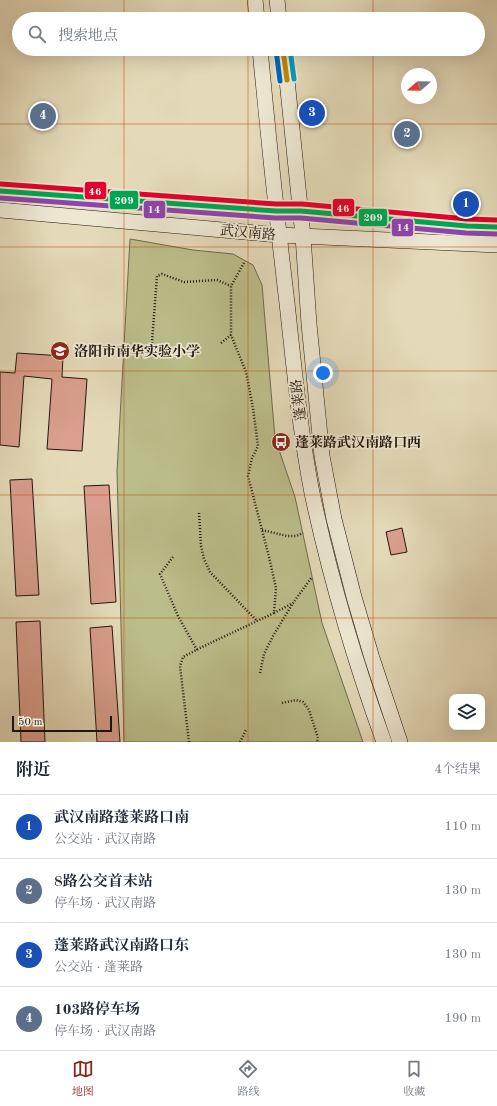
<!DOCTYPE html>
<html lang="zh">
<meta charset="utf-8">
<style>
body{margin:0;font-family:"Old Standard TT","Noto Serif SC",serif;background:#f6f6f7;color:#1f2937}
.controls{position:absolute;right:12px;bottom:12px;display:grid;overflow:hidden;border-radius:8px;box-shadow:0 4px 16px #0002}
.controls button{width:36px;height:36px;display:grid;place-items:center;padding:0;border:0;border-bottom:1px solid #e0e1e3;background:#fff;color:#1f2937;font:20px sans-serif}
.compass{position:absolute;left:401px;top:68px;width:36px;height:36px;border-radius:50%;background:#fff;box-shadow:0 4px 16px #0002;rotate:250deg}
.scale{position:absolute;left:12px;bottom:10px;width:100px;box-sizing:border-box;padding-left:4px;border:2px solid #22150e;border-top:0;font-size:11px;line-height:14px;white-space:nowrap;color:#22150e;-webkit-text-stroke:3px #ede7d2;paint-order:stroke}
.you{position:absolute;left:323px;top:373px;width:14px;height:14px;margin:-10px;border:3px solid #fff;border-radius:50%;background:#1a73e8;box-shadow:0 0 0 6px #1a73e833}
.badge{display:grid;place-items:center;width:26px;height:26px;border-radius:50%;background:#8f2418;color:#fff;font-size:13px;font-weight:700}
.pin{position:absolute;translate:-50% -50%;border:2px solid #fff;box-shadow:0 1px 4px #0006}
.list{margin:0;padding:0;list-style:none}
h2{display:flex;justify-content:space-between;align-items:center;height:52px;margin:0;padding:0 16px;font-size:17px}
h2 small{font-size:13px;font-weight:400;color:#747a83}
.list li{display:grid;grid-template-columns:26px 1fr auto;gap:12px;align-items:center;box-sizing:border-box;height:64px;padding:0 16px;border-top:1px solid #e0e1e3}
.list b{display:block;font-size:15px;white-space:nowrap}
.list p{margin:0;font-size:13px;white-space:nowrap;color:#747a83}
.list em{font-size:13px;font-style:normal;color:#747a83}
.icon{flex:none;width:22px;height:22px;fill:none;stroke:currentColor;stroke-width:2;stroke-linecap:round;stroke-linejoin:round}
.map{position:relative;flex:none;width:497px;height:742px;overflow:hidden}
.search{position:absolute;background:#fff;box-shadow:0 4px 16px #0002;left:12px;right:12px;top:12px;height:44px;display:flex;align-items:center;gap:10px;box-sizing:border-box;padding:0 14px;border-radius:22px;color:#747a83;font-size:15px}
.sheet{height:308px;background:#fff}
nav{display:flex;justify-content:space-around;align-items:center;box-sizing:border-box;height:56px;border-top:1px solid #e0e1e3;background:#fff;font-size:11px;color:#747a83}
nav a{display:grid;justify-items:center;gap:2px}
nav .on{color:#8f2418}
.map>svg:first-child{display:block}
.green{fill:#bbbd8a;stroke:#6e694c}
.building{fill:#da9f8e;stroke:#22150e}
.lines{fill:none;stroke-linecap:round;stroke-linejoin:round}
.secondary-casing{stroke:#22150e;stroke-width:16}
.path{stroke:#22150e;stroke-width:2.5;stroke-dasharray:1 2;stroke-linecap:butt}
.secondary{stroke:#ede7d2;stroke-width:15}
.bus-1-casing{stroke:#ede7d2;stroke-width:8}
.bus-2-casing{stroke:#ede7d2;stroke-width:8}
.bus-3-casing{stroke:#ede7d2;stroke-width:8}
.bus-4-casing{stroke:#ede7d2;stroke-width:8}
.bus-5-casing{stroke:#ede7d2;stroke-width:8}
.bus-6-casing{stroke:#ede7d2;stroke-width:8}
.bus-1{stroke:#00a651;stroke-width:5}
.bus-2{stroke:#8e44ad;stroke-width:5}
.bus-3{stroke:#e4002b;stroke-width:5}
.bus-4{stroke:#c28204;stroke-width:5}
.bus-5{stroke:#0065bd;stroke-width:5}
.bus-6{stroke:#039abb;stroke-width:5}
.grid{fill:none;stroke:#ca4f0c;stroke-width:1;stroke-opacity:0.55}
.labels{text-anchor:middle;stroke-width:3.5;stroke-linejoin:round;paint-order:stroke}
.street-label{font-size:14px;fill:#22150e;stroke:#ede7d2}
.poi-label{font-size:14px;font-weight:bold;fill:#22150e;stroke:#ede7d2;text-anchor:start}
.line-badge{stroke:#ede7d2;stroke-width:1.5}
.badge-label{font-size:11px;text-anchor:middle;font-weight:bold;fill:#fff}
</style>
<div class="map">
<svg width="497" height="742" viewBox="0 0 497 742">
<rect width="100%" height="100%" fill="#e4dab9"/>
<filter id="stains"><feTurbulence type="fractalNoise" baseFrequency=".005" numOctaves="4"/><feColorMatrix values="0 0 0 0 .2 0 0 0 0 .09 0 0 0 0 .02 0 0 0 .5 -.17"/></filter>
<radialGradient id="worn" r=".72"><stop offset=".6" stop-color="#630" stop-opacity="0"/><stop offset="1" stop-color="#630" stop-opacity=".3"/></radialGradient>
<!-- green -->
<path class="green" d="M130,239l63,11 40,4 20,11 9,20 13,153 20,59 27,126 41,119h-239l-7,-271z"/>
<!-- building -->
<g class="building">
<path d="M17,353l46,3 -1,21 25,2 -5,72 -35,-2 5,-70 -28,-3 -5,71 -19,-2v-73l15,1z"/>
<path d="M32,479l7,116 -23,1 -6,-116z"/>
<path d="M109,485l7,117 -25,2 -7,-118z"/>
<path d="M402,528l5,24 -16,3 -5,-23z"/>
<path d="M40,621l5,121h-24l-5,-120z"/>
<path d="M112,626l8,116h-23l-7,-114z"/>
</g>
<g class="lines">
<defs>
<g id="secondary">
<path d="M255,0l2,19"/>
<path d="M277,0l2,19"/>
<path d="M260,49c8,85 17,170 27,254 7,64 13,128 25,190 18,84 43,169 72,249"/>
<path d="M283,49l4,31 16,156 6,88 13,132 12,63 20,78 18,61 28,84"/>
<path d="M0,191l276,20h25l166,15 30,1"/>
<path d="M0,210l279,25 218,10"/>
</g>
</defs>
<!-- secondary casing -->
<use href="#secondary" class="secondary-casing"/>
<!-- path -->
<g class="path">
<path d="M221,343l10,-8"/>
<path d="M151,355l6,-79 5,-2 22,8 33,-2 14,6"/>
<path d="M199,513l2,33 3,13 6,13 47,49"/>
<path d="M262,530l25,6h9l7,-3"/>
<path d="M173,557l-13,17 18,42 19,34"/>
<path d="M274,613l19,-10 19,-26"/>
<path d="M260,673l4,-19 9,-18 20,-33"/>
<path d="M282,703l14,-3 7,2 6,8 9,28 -1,4"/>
<path d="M189,742l-9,-76 3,-9 19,-10 72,-34 2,-25 -7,-31 -21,-81 4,-18 6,-12 -5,-38 -7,-36 -15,-37v-49l14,-25"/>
<path d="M240,742l6,-12"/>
</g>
<!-- secondary -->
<use href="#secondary" class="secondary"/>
<defs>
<path id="bus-1" d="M0,191l276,20h25l166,15 30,1"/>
<path id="bus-2" d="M0,198l275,20h26l165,15 31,1"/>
<path id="bus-3" d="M1,184l275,20h26l165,15 30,1"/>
<path id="bus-4" d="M283,49l4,31"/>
<path id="bus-5" d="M276,50l4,31"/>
<path id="bus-6" d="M290,49l4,30"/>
</defs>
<!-- bus-1 casing -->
<use href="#bus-1" class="bus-1-casing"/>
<!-- bus-2 casing -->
<use href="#bus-2" class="bus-2-casing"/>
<!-- bus-3 casing -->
<use href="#bus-3" class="bus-3-casing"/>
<!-- bus-4 casing -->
<use href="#bus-4" class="bus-4-casing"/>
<!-- bus-5 casing -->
<use href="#bus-5" class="bus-5-casing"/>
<!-- bus-6 casing -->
<use href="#bus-6" class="bus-6-casing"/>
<!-- bus-1 -->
<use href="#bus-1" class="bus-1"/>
<!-- bus-2 -->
<use href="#bus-2" class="bus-2"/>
<!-- bus-3 -->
<use href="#bus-3" class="bus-3"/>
<!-- bus-4 -->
<use href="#bus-4" class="bus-4"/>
<!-- bus-5 -->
<use href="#bus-5" class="bus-5"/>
<!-- bus-6 -->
<use href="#bus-6" class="bus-6"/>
</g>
<!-- grid -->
<path class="grid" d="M124,0v19M248,0v19M373,0v19M124,49v693M248,49v693M373,49v693M0,124h497M0,247h497M0,371h497M0,495h497M0,618h497"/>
<!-- icons -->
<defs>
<symbol id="school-disc" viewBox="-11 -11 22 22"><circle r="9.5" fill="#8f2418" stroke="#ede7d2"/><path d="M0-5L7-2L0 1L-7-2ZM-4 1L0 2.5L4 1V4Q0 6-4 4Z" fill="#fff"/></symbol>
<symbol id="bus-disc" viewBox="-11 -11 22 22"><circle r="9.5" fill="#8f2418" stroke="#ede7d2"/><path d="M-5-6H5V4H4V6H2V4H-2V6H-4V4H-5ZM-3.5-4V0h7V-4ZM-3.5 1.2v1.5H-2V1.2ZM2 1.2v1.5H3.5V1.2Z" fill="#fff"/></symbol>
</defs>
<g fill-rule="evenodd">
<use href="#school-disc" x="49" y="340" width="22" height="22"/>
<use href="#bus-disc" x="270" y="431" width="22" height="22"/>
</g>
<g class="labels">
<!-- street labels -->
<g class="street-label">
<text transform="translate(248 232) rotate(5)" y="5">武汉南路</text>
<text transform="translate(298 400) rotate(-97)" y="5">蓬莱路</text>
</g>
<!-- poi labels -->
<g class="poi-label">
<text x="74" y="356">洛阳市南华实验小学</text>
<text x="295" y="447">蓬莱路武汉南路口西</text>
</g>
</g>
<g class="line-badge">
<rect x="84" y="181" width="23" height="19" rx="4" fill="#e4002b"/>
<rect x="109" y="190" width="30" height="20" rx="4" fill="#00a651"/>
<rect x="332" y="198" width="23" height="19" rx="4" fill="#e4002b"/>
<rect x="143" y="200" width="23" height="19" rx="4" fill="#8e44ad"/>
<rect x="358" y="208" width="30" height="19" rx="4" fill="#00a651"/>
<rect x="391" y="218" width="23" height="19" rx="4" fill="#8e44ad"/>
</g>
<g class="badge-label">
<text x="95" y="195">46</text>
<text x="124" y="204">209</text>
<text x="343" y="212">46</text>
<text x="154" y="213">14</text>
<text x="373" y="221">209</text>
<text x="403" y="231">14</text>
</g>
<rect width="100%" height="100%" filter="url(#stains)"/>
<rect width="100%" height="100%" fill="url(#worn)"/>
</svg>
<div class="controls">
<button><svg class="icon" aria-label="layers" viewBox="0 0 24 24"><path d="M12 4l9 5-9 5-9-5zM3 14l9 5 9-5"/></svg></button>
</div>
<svg class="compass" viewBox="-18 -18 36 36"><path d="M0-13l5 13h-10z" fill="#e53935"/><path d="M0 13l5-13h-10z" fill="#747a83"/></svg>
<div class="scale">50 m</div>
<div class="you"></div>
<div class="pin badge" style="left:466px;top:204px;background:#1a4fb4">1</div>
<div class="pin badge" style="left:407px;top:134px;background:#5c6f8a">2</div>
<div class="pin badge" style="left:312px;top:113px;background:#1a4fb4">3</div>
<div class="pin badge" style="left:43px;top:116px;background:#5c6f8a">4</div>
<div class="search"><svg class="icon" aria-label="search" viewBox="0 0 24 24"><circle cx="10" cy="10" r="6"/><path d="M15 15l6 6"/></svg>搜索地点</div>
</div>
<section class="sheet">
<h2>附近<small>4个结果</small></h2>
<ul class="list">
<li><span class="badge" style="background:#1a4fb4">1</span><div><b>武汉南路蓬莱路口南</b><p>公交站 · 武汉南路</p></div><em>110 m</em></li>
<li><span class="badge" style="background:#5c6f8a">2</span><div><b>8路公交首末站</b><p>停车场 · 武汉南路</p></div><em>130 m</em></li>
<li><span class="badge" style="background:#1a4fb4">3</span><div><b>蓬莱路武汉南路口东</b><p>公交站 · 蓬莱路</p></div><em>130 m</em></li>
<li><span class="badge" style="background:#5c6f8a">4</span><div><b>103路停车场</b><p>停车场 · 武汉南路</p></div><em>190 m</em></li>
</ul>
</section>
<nav>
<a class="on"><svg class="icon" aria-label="map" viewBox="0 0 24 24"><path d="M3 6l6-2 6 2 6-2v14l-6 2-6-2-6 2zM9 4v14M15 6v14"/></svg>地图</a>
<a><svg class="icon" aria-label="directions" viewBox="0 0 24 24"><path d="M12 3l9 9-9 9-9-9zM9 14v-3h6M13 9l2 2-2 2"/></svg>路线</a>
<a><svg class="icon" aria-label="saved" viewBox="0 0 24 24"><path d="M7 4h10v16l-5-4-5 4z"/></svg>收藏</a>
</nav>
